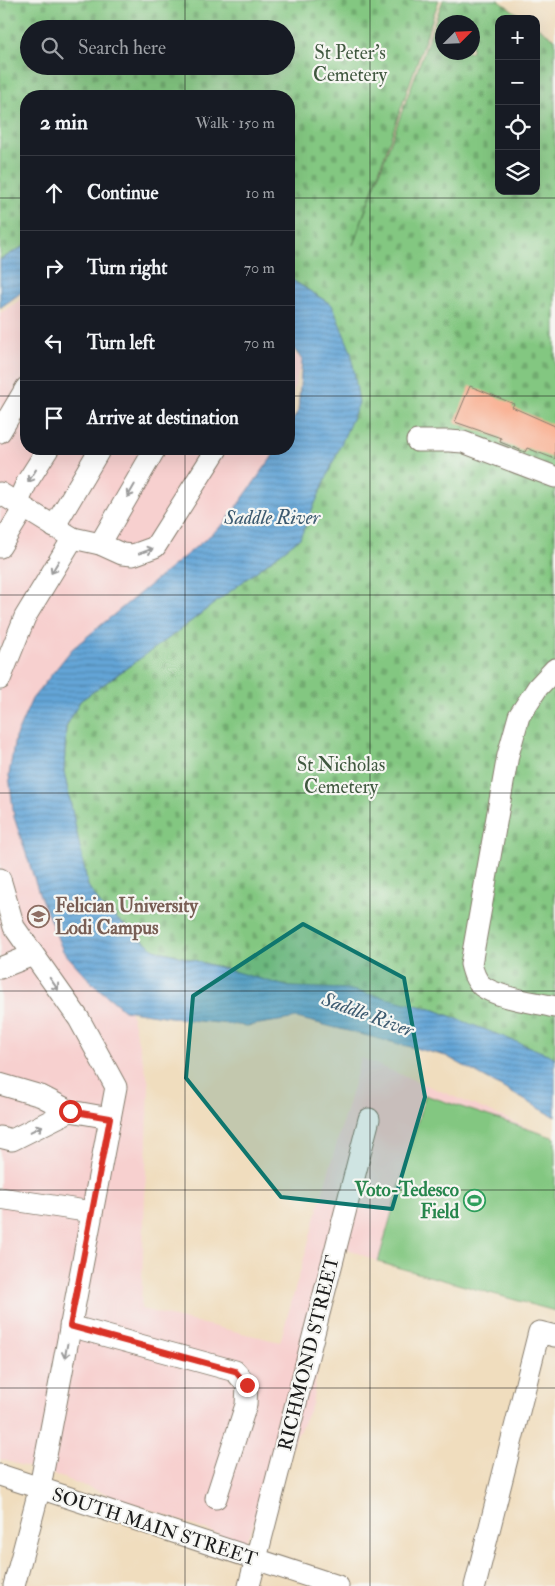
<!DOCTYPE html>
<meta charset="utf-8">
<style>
body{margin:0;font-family:"IM FELL Double Pica",serif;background:#242831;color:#f1f3f6}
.controls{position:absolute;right:15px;top:15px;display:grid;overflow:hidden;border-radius:10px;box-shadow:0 5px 20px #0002}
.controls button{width:45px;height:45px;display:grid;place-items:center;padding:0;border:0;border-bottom:1px solid #363941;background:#171b24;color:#f1f3f6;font:25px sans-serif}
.compass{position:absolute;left:435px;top:15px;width:45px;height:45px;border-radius:50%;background:#171b24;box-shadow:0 5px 20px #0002;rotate:66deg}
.stop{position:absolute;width:15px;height:15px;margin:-11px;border:4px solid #d93025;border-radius:50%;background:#fff}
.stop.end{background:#d93025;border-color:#fff;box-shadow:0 1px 5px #0008}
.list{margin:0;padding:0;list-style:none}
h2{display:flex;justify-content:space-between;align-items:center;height:65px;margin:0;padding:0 20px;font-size:21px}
h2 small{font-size:16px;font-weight:400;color:#9ea1a6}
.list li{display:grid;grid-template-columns:32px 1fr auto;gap:15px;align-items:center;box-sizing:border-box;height:75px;padding:0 20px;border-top:1px solid #363941}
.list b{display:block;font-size:19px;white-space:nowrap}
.list em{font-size:16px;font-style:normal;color:#9ea1a6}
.icon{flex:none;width:28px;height:28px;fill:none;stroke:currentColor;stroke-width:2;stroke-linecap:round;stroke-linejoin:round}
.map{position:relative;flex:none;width:555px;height:1586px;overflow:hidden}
.search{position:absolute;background:#171b24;box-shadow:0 5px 20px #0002;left:20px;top:20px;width:275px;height:55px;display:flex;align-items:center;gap:12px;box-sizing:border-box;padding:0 18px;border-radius:28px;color:#9ea1a6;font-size:19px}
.panel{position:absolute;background:#171b24;box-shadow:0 5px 20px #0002;left:20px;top:90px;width:275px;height:365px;border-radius:20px}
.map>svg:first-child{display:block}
.built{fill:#f7d0cf}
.cemetery{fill:url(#cemetery-stones);stroke:#50724e;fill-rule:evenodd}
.garden{fill:#83c781;stroke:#50724e}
.water{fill:url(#water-rules);stroke:#40607a}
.building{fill:#f9aa8a}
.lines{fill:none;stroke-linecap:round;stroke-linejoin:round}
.minor-casing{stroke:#867c6d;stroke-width:23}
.minor{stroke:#fff;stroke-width:21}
.oneway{stroke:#999}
.route{stroke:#d93025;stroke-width:6}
.marked{fill:#0f766e;fill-opacity:0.2;stroke:#0f766e;stroke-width:4;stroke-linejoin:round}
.grid{fill:none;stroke:#1c1c1c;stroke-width:1;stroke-opacity:0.55}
.labels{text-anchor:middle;stroke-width:4.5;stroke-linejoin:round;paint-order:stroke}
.park-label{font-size:19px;fill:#40583f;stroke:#f6f6f2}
.education-label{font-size:19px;font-weight:bold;fill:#785e54;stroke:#f6f6f2;text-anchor:start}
.leisure-label{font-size:19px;font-weight:bold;fill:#27864d;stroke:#f6f6f2;text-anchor:end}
.street-label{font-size:19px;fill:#1c1c1c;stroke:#f6f6f2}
.water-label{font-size:20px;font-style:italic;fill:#3c5a70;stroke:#f6f6f2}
</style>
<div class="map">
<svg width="555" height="1586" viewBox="0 0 555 1586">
<defs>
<pattern id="cemetery-stones" width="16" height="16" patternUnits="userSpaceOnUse" patternTransform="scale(1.25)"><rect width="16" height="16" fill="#83c781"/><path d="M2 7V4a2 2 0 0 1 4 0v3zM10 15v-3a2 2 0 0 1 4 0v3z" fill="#71aa6f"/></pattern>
<pattern id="water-rules" width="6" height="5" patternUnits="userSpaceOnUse" patternTransform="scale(1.25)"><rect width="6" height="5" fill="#63a5d7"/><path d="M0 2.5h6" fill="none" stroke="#5186ae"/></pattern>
</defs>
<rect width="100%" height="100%" fill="#f6f6f2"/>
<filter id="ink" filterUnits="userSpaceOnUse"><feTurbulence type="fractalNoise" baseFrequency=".02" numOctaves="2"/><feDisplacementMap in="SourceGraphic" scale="10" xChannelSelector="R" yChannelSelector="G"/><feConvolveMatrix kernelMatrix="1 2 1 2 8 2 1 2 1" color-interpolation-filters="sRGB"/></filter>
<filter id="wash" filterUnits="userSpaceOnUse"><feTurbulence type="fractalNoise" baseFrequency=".0096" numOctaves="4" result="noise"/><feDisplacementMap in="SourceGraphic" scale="20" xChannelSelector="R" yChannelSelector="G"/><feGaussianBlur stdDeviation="1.12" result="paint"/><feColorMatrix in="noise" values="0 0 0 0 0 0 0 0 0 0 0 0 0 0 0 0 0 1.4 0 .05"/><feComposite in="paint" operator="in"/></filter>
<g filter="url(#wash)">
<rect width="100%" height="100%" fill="#f0ddbe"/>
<!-- built -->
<g class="built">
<path d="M26,296v153h250l-12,42 -235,343 98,164 22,86 -8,225 139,33 81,-284 194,81v172l-177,-49 -41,-18 -25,161 -68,139 -189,-69 -55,-16v-1146z"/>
<path d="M289,348l13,12 -13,46z"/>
</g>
<!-- cemetery -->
<path class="cemetery" d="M0,0h439l-86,245 90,-245h55l27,19h-26v172h37v-165l19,13v1019l-123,-49 -85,-20 -58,-2 -135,-38 -52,-42 -14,-21 -24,-114 2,-45 14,-26 89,-63 131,-100 32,-233 -43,-27v-182h-263v149l-26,15zM442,22h30v30h-30zM29,29h257v37h-257z"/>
<!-- garden -->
<path class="garden" d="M425,1095l130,43v173l-177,-49z"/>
<!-- water -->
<g class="water">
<path d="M26,245v44l-26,19v-48z"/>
<path d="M289,278l43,27 19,47 8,51 -59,135 -131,100 -89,63 -14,26 -2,45 24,114 14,21 52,42 135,38 58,2 85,20 118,46 5,3v59l-109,-61 -149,-38 -50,8 -58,-6 -65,-10 -31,-26 -30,-33 -23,-55 -26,-79 -5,-42 6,-37 17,-39 40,-50 153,-126 45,-63 7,-11h12v-22l9,-16 4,-51 -13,-18z"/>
</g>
<g id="blocks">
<!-- building -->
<path class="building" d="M470,386l44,18 -2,3 43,19v33l-28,-11 -2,4 -25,-10 1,-4 -46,-16z"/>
</g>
</g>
<g filter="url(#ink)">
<use href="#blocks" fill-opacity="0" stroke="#867c6d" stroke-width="1"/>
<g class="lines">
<defs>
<g id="minor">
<path d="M0,432l26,-44"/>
<path d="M417,441h32l14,1 92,35"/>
<path d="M0,493l73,45 -48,79 -25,62"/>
<path d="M17,504l10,-22 21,-33"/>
<path d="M54,527l46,-78"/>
<path d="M73,538l27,6 22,10 11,1 22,-8 62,-98"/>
<path d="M100,544l55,-95"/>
<path d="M0,547l24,-39"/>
<path d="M555,669l-17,18 -19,29 -11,39 -37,209c2,8 4,16 11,22 16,12 52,16 73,21"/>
<path d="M0,879l14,48 65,92 37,68 -76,400 -26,99"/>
<path d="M0,968l33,-13"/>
<path d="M0,1084l41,12 29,15 40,7"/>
<path d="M0,1137l12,3 58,-29"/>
<path d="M0,1198l92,14"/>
<path d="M70,1326l165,45 12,14 -1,20 -30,93"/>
<path d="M0,1475l338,111"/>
<path d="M249,1586l120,-467"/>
<path d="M475,1586l64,-254 16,4"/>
</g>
</defs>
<!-- minor casing -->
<use href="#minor" class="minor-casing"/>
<!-- minor -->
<use href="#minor" class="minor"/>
</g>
<!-- one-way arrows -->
<defs><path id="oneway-shaft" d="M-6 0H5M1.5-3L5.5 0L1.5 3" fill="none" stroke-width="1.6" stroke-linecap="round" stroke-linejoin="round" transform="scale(1.25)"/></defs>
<g class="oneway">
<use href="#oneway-shaft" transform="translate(32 476) rotate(122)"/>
<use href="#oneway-shaft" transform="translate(131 491) rotate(120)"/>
<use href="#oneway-shaft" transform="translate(146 551) rotate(-20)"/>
<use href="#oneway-shaft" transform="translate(55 567) rotate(121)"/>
<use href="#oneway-shaft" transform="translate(54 984) rotate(55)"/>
<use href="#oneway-shaft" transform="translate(36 1129) rotate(-26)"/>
<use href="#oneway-shaft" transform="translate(66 1351) rotate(101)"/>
</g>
</g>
<g class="lines" filter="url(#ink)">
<!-- route -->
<path class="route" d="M70,1111l40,7 -40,208 165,45 12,14"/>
</g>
<!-- marked area -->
<path class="marked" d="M303,924l101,54 21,119 -33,112 -111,-12 -95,-119 7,-82z"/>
<!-- grid -->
<path class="grid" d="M185,0v29M370,0v1586M185,66v30M0,198h26M289,198h266M0,396h26M289,396h266M185,449v1137M0,595h555M0,793h555M0,991h555M0,1190h555M0,1388h555"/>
<!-- icons -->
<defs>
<symbol id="university-ring" viewBox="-11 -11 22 22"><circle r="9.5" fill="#f6f6f2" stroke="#8d6e63" stroke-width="1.5"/><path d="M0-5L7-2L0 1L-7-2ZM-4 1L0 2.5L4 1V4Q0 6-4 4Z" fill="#8d6e63"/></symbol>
<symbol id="stadium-ring" viewBox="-11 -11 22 22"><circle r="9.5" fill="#f6f6f2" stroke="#2e9e5b" stroke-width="1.5"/><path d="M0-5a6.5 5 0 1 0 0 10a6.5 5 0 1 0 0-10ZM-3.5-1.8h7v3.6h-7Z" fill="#2e9e5b"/></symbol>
</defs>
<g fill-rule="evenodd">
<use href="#university-ring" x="26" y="904" width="25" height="25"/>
<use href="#stadium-ring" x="462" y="1188" width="25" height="25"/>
</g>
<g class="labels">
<!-- park labels -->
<g class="park-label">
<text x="350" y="59">St Peter's<tspan x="350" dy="22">Cemetery</tspan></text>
<text x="341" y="771">St Nicholas<tspan x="341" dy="22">Cemetery</tspan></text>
</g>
<!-- education labels -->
<g class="education-label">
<text x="55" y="912">Felician University<tspan x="55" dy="22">Lodi Campus</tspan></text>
</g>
<!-- leisure labels -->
<g class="leisure-label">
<text x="459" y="1196">Voto-Tedesco<tspan x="459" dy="22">Field</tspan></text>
</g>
<!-- street labels -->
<g class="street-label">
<text transform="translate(308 1353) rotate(-76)" y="7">RICHMOND STREET</text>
<text transform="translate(155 1526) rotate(18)" y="7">SOUTH MAIN STREET</text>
</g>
<!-- water labels -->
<g class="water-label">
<text x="272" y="524">Saddle River</text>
<text transform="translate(368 1014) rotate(20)" y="7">Saddle River</text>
</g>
</g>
</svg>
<div class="controls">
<button>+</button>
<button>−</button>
<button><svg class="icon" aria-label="locate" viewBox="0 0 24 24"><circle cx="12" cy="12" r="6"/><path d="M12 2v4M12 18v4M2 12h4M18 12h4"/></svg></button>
<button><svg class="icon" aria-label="layers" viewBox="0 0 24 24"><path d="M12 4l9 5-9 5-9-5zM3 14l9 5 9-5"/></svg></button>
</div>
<svg class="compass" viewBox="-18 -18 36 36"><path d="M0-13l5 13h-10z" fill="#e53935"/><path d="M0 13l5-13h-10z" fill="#9ea1a6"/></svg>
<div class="stop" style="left:70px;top:1111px"></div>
<div class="stop end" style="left:247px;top:1385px"></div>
<div class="search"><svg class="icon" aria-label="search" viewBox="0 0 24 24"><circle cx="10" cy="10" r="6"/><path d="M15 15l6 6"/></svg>Search here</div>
<section class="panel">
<h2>2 min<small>Walk · 150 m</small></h2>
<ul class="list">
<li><svg class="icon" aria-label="ahead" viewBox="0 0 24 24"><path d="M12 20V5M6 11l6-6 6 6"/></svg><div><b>Continue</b></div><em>10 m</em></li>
<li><svg class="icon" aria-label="right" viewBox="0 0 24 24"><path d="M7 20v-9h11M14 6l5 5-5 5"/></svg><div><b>Turn right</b></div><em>70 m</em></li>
<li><svg class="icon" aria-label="left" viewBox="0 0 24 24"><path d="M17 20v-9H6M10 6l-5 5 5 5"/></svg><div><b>Turn left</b></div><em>70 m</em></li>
<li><svg class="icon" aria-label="arrive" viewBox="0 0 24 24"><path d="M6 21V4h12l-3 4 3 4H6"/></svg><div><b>Arrive at destination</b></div></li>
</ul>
</section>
</div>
